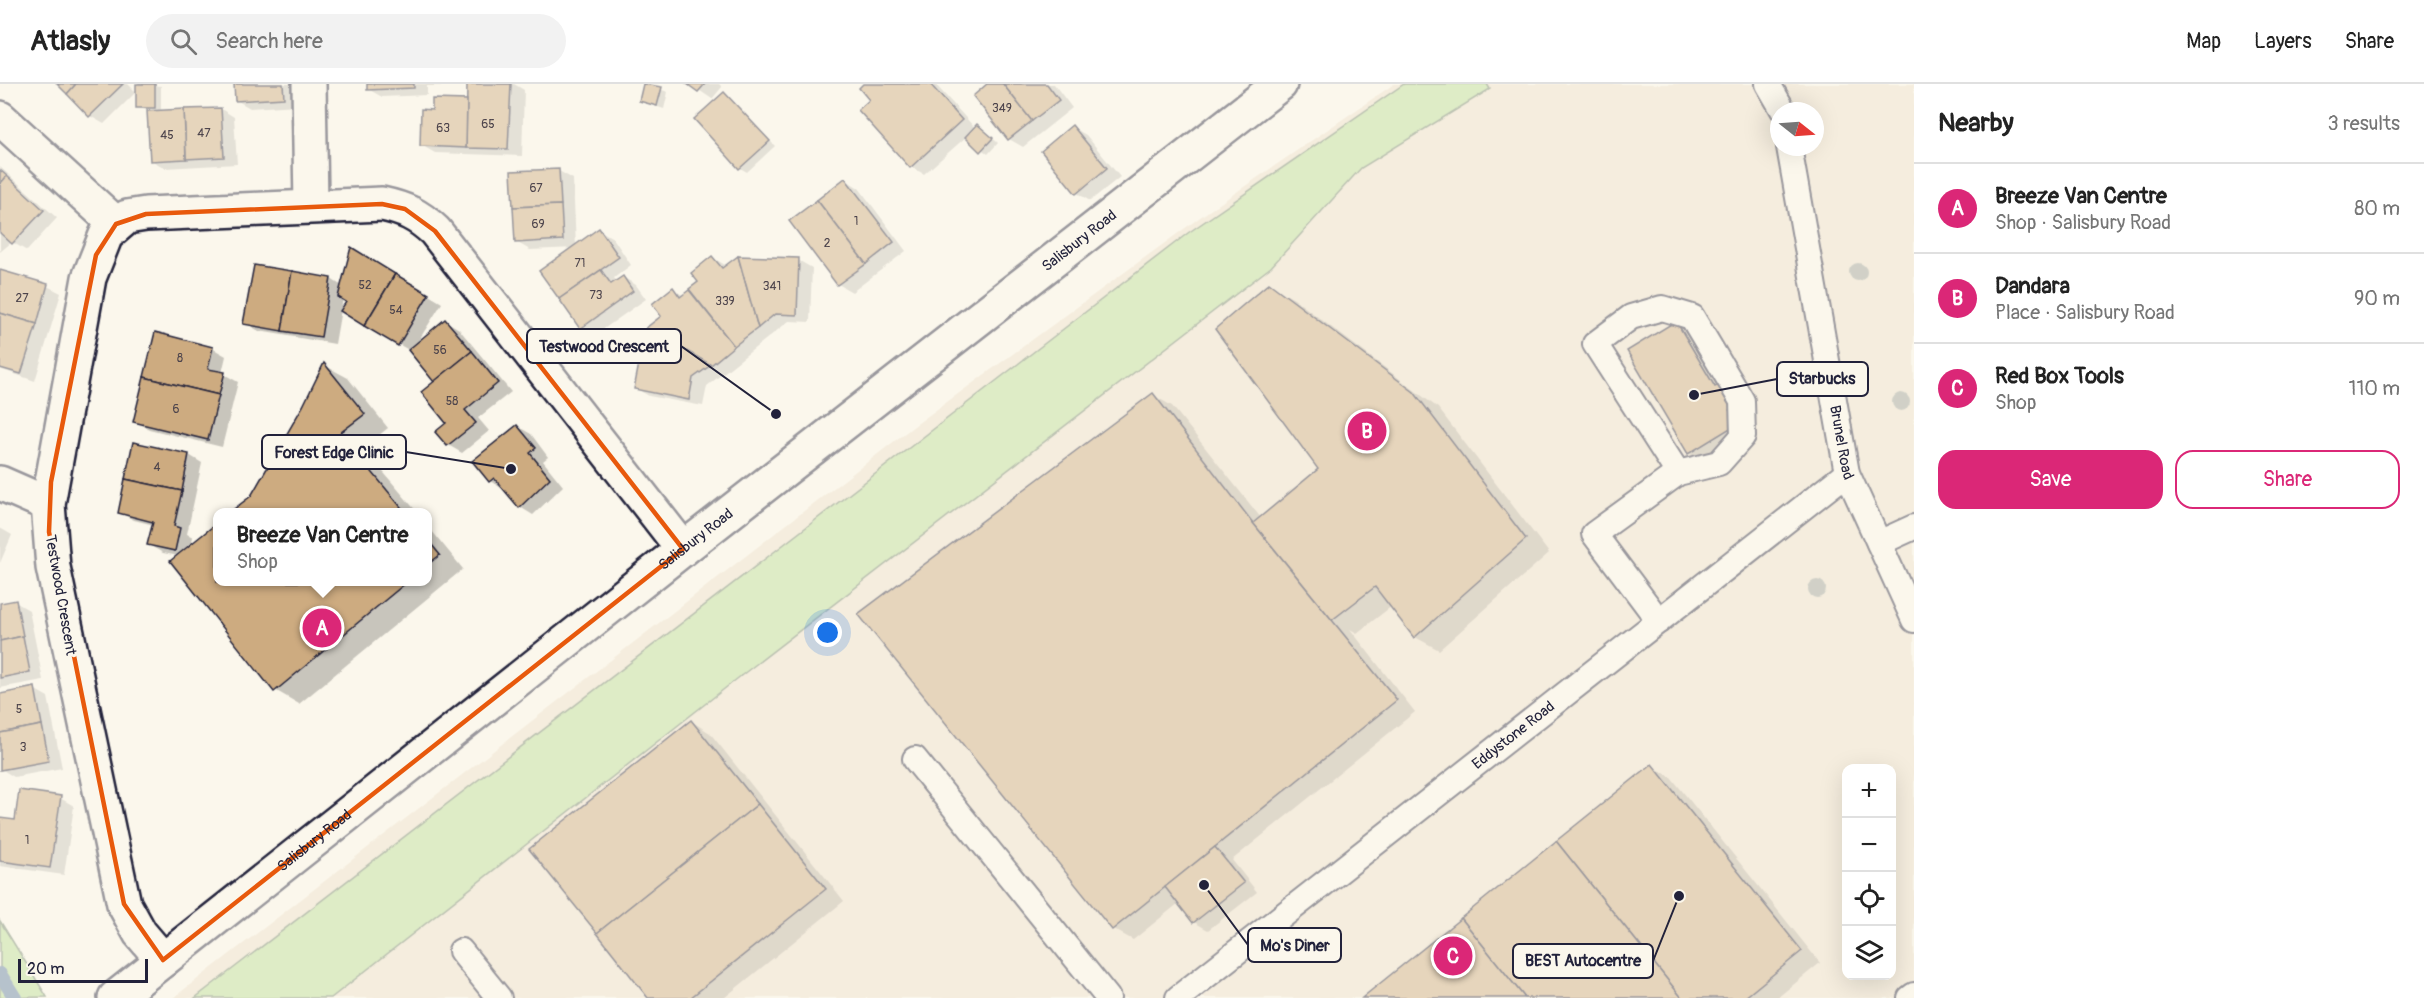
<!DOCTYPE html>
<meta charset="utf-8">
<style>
body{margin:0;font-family:Pangolin,sans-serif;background:#f2f2f2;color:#222}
.controls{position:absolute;right:18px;bottom:18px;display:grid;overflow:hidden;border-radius:12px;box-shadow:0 6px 24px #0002}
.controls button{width:54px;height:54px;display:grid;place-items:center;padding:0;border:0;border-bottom:2px solid #e0e0e0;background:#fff;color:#222;font:30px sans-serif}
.compass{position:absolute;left:1770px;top:18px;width:54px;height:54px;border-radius:50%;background:#fff;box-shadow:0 6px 24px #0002;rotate:107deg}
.scale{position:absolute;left:18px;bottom:15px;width:130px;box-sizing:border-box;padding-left:6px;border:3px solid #22223b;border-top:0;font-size:16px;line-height:21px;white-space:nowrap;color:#22223b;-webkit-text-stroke:4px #fbf7ec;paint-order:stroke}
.you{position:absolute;left:828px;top:549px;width:21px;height:21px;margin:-15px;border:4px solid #fff;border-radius:50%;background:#1a73e8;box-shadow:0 0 0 9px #1a73e833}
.badge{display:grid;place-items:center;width:39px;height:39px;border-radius:50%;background:#db2777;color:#fff;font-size:20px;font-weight:700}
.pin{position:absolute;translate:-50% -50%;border:3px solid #fff;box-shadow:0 2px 6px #0006}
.popup{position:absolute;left:213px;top:424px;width:219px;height:78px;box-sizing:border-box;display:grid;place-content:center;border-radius:12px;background:#fff;filter:drop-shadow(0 2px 4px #0005);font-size:20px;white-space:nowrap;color:#767676}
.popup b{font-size:22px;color:#222}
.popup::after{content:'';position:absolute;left:50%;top:100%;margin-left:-12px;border:12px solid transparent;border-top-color:#fff}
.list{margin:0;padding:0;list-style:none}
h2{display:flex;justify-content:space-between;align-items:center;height:78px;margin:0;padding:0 24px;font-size:26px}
h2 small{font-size:20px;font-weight:400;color:#767676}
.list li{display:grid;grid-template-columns:39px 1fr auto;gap:18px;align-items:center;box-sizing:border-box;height:90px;padding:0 24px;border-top:2px solid #e0e0e0}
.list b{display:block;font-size:22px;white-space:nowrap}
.list p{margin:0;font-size:20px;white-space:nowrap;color:#767676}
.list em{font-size:20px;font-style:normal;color:#767676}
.actions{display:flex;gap:12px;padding:18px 24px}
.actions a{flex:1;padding:14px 0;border:2px solid #db2777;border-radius:18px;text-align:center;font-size:21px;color:#db2777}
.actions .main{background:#db2777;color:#fff}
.icon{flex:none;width:33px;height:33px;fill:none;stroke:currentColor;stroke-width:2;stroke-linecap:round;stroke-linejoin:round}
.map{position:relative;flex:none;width:1914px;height:914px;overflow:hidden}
header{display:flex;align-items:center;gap:36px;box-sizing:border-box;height:84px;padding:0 30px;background:#fff;border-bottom:2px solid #e0e0e0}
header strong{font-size:28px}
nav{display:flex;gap:33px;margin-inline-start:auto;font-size:21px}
.search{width:420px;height:54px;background:#f2f2f2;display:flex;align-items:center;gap:15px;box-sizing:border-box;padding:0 21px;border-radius:33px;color:#767676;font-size:22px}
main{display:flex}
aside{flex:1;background:#fff}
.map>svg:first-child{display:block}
.built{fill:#ede0cc;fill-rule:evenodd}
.green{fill:#bbde98;stroke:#6e806a;stroke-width:1.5}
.shadow{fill:#0003}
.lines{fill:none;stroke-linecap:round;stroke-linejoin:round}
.stream{stroke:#6480a4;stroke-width:14}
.building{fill:#cdab80;stroke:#22223b;stroke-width:1.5}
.service-casing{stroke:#22223b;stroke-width:28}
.minor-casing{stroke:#22223b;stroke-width:38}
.primary-casing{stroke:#22223b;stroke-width:38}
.service{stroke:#fbf7ec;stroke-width:24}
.minor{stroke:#fbf7ec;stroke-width:33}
.primary{stroke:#fbf7ec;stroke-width:33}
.tree{fill:#9da19a}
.marked{fill:none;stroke:#e8590c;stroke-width:4.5;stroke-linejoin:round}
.labels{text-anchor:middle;stroke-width:6;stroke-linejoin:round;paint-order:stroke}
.number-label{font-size:12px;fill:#4d444c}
.street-label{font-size:15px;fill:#22223b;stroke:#fbf7ec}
.leader{fill:none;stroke:#22223b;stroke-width:2}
.callout-dot{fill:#22223b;stroke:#fbf7ec;stroke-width:2}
.callout{fill:#fbf7ec;stroke:#22223b;stroke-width:2}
.callout-label{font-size:16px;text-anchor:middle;font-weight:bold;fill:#22223b}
</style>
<header>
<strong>Atlasly</strong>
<div class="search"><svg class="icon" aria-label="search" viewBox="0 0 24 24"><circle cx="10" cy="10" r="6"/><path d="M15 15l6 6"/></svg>Search here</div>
<nav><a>Map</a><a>Layers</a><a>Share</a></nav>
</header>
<main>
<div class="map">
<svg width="1914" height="914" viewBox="0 0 1914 914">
<rect width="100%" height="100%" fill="#fbf7ec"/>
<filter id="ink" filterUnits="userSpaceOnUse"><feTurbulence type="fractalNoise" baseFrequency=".0167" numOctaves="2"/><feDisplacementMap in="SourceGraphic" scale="12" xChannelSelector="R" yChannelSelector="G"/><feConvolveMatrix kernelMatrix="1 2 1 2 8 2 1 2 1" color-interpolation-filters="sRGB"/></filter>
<g filter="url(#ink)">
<!-- built -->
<path class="built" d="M1394,0h520v914h-1741l741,-572 289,-211zM1779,27h36v36h-36zM1846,684h46v208h-46z"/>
<!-- green -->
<g class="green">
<path d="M1404,0h83l3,5 -129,79 -90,99 -529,408 -411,323h-136l993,-765z"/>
<path d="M0,837l47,76 -47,1z"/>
</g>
<!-- shadow -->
<g class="shadow">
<path d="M58,0h70l8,8 -32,32 -14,-8z"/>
<path d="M137,0l24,2v26l60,-3 13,8 3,47 -72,4 -14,-8 -2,-49 -12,-4z"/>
<path d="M235,0h61l2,21 -48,3 -14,-8z"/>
<path d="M368,0h74v2h-15v9l-45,2 -14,-8z"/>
<path d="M469,0h45l10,6 -2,66 -87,-3 -14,-8 12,-34 35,-10z"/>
<path d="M645,0l23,8 -4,17 -24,-8z"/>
<path d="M690,0h29l3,3 -10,12z"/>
<path d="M865,0h70l40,44 2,-2 7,4 14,13 -10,11 -22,-17 -42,37 -13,-7z"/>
<path d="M990,0h64l18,24 -49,39 -14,-8 -34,-43z"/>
<path d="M724,10l51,52 -28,26 -7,-4z"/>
<path d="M1072,43l14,8 34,42 -30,24 -13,-8z"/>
<path d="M0,83l57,51 -30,33 -15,-9 -12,10z"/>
<path d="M559,87l14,8 3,68 23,-17 14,8 18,27 -17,13 3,4 6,-5 13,8 10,14 -51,36 -14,-8 -40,-55 34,-24 -45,2 -14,-8z"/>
<path d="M846,96l13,8 47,63 -54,41 -14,-8z"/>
<path d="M352,165l90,54 -25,40 29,-22 13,8 52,63 -33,26 11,13 -27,22 -14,-8v-22l-11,-40 -25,-31 -70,-41 6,-9 -5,-4 -8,46 -76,-13 -14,-8 10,-56 76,12 11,7z"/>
<path d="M713,174l14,8 71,-6 14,8 -2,54 -21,-1 -82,65 -4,20 -54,-10 -14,-8 38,-99 11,7 16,-13z"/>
<path d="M0,188l47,14 14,7 -26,88 -35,-12z"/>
<path d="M1269,201l25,14 144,109 111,145 -110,97 -24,-13 -23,-31 -35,27 -7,-4 65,83 -183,148 25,32 -49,38 -14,-8 -15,-19 -46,37 -20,-11 40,-534 19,11 89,112 59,-49z"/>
<path d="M1676,239l14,8 60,101 -47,29 -14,-8z"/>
<path d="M212,264l14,8 -4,17 16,9 -16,65 -73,-18 -14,-8z"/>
<path d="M324,281l24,13 40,50 -25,20 54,64h-184l19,-15 52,-90z"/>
<path d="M517,342l14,8 17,23 -5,4 20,25 -30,29 -13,-8 -17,-18 -13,-8z"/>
<path d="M189,371l13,8 -15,71 6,3 -2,9 26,-21v57h210v-57l36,44 -164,135 -24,-14 -96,-134 -16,-3 -14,-8 5,-20 -20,-5 -14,-7z"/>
<path d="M0,444l12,7 -12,28z"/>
<path d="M15,518l14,8 14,70 -43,8v-83z"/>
<path d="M34,605l14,8 14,71 -48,9 -13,-8 -1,-3v-71z"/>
<path d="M691,637l19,12 134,168 -120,97h-74z"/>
<path d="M1652,682l19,11 149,186 -43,35h-413z"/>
<path d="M60,714l14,8 -10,69 -64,-9v-46l16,2z"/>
</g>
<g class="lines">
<!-- stream -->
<path class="stream" d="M0,890l15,24"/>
</g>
<!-- building -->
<g class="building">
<path d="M57,0h19l-9,10z"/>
<path d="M76,0h47l-34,33 -22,-23z"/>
<rect x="136" y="0" width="19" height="24"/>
<path d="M234,0h49l1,14 -49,3z"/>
<path d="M367,0h47v4l-47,2z"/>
<path d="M467,0h44l-3,65 -42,-1z"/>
<path d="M643,0l19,3 -5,19 -18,-5z"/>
<path d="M687,0h18l-7,8z"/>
<path d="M863,0h67l32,36 -52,48 -52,-58 11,-10 -10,-12z"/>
<path d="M987,0h16l29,37 -24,19 -35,-44z"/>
<path d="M1003,0h44l12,16 -27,21z"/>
<path d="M724,8l46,49 -31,28 -45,-50z"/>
<path d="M432,15l35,1 -1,48 -46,-2 1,-37 11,1z"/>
<path d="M221,24l3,49 -38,2 -2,-50z"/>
<path d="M184,25l2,50 -36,2 -3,-50z"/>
<path d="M977,40l16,14 -13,14 -15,-15z"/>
<path d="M1072,41l35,43 -31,26 -35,-43z"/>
<path d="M559,85l2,36 -48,2 -2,-36z"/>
<path d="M0,86l7,6 -7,8z"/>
<path d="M7,92l37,34 -32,34 -12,-11v-49z"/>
<path d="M845,94l49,64 -28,22 -49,-64z"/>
<path d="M817,116l49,64 -29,21 -48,-64z"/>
<path d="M561,121l2,35 -48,3 -2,-36z"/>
<path d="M599,144l20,29 -60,42 -20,-28z"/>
<path d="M351,163l44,27 -31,52 -24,-15 6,-9 -8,-5z"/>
<path d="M712,172l10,12 16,-12 20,72 -24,18 -45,-57 9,-7 -7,-9z"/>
<path d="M738,172l61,2 -2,57 -22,-1 -17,14z"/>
<path d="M254,181l38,6 -10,60 -39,-7z"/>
<path d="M0,186l48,14 -11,40 -37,-11z"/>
<path d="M601,186l10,14 12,-8 10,15 -53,38 -21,-30z"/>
<path d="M292,187l39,7 -10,59 -39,-6z"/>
<path d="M395,190l34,20 -31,52 -34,-20z"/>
<path d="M1269,199l145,109 112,147 -112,99 -39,-51 -43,33 -79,-97 65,-54 -103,-140z"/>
<path d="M673,203l7,10 9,-7 45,56 -23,19 -65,-37 15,-12 -9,-12z"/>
<path d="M0,229l37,11 -16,50 -21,-6z"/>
<path d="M445,235l27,32 -38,31 -26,-32z"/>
<path d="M1676,237l39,66 11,-6 13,22 -10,7 8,14 -49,30 -61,-103z"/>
<path d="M646,244l65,37 -18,13 -4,22 -55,-11z"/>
<path d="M155,248l58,15 -5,22 17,3 -6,23 -75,-18z"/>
<path d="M472,267l26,32 -33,27 11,13 -29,23 -12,-14 11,-9 -25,-31z"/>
<path d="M324,279l41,51 -25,19 65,79h-175l21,-16 52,-90z"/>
<path d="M144,293l75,18 -11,45 -75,-18z"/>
<path d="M1153,309l100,130 144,177 -285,230 -254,-316z"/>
<path d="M517,341l19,23 -6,5 20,25 -31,30 -25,-30 -5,4 -17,-21z"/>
<path d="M133,358l56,12 -7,37 -57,-12z"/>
<path d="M125,395l57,12 -8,35 6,2 -5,23 -28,-6 6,-23 -35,-9z"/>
<path d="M217,439v59h190l-133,110 -104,-131z"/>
<path d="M427,455l13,16 -13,10z"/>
<path d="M16,516l7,36 -23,5v-38z"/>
<path d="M23,552l7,36 -30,6v-37z"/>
<path d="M35,603l7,38 -42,8v-39z"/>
<path d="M691,636l67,84 -161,129 -68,-84z"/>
<path d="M42,641l7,36 -49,9v-37z"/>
<path d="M1652,680l150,187 -58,47h-62l-126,-157z"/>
<path d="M19,706l42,6 -11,72 -50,-7v-43l15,2z"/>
<path d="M758,720l68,85 -136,109h-42l-51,-65z"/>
<path d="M1556,757l126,157h-157l-64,-80z"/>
<path d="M1215,763l29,36 -51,40 -28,-36z"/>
<path d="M1461,834l64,80h-163l6,-5z"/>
</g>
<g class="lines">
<defs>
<g id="service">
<path d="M1768,0l15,26"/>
<path id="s1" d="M1789,63l58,326 67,147"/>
<path d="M1879,459l35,-16"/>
<path d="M1659,537l-65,-87 84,-61 41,-10 24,-27 -1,-35 -50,-84 -30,-9 -31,9 -36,27 83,129"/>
<path d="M915,675l193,239"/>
<path d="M461,867l38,47"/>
<path id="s2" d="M1178,914l669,-525"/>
<path d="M1910,914l4,-3"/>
</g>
<g id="minor">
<path d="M309,0l2,122"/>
<path d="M0,34l116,106"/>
<path d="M0,399l48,21"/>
<path d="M163,876l-23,-27 -16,-29 -71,-337 -5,-63 41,-226 17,-43 21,-18 19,-3 236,-10c23,5 36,11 53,27l248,318"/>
</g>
<g id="primary">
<path id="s3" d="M115,914l568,-449 597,-465"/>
</g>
</defs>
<!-- service casing -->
<use href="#service" class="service-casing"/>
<!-- minor casing -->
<use href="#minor" class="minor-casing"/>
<!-- primary casing -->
<use href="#primary" class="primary-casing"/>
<!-- service -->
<use href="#service" class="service"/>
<!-- minor -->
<use href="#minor" class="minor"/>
<!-- primary -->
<use href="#primary" class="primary"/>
</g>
<!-- trees -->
<g class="tree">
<circle cx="1858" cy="188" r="9"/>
<circle cx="1901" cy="318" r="9"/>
<circle cx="1817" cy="505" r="9"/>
</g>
</g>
<!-- marked area -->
<path d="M0 0H1914V914H0ZM382,120l23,5 30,22 248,318 -520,411 -39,-56 -75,-372 2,-50 45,-227 20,-31 30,-10z" fill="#fbf7ec" fill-opacity=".55" fill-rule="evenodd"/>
<path class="marked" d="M382,120l23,5 30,22 248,318 -520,411 -39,-56 -75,-372 2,-50 45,-227 20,-31 30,-10z"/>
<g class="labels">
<!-- number labels -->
<g class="number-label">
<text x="1002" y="28">349</text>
<text x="488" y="44">65</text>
<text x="443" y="48">63</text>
<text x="204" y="53">47</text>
<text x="167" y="55">45</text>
<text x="536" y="108">67</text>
<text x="856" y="141">1</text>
<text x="538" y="144">69</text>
<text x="827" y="163">2</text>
<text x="580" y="183">71</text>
<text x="365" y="205">52</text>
<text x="772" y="206">341</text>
<text x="596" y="215">73</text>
<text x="22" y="218">27</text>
<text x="725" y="221">339</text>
<text x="396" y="230">54</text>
<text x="440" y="270">56</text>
<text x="180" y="278">8</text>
<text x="452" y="321">58</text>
<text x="176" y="329">6</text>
<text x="157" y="387">4</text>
<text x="19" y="629">5</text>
<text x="23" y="667">3</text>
<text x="27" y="760">1</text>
</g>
<!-- street labels -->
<g class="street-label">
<text dy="5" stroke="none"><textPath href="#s3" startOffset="1226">Salisbury Road</textPath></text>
<text dy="5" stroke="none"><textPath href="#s1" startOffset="300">Brunel Road</textPath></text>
<text dy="5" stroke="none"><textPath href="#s3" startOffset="740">Salisbury Road</textPath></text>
<text transform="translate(61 511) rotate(80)" y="5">Testwood Crescent</text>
<text dy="5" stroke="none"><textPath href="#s2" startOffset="426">Eddystone Road</textPath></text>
<text dy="5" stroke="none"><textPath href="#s3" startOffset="254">Salisbury Road</textPath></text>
</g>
</g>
<!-- callouts -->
<path class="leader" d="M776 330L681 262M1694 311L1777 295M511 385L406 368M1204 801L1248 861M1679 812L1653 877"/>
<g class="callout-dot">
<circle cx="776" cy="330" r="6"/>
<circle cx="1694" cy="311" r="6"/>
<circle cx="511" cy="385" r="6"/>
<circle cx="1204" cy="801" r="6"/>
<circle cx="1679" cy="812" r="6"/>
</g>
<g class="callout">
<rect x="527" y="245" width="154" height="34" rx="6"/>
<rect x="1777" y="278" width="91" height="34" rx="6"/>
<rect x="262" y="351" width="144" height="34" rx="6"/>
<rect x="1248" y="844" width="93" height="34" rx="6"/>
<rect x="1513" y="860" width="140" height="34" rx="6"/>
</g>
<g class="callout-label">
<text x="604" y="268">Testwood Crescent</text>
<text x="1822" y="300">Starbucks</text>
<text x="334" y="374">Forest Edge Clinic</text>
<text x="1295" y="867">Mo's Diner</text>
<text x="1583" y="882">BEST Autocentre</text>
</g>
</svg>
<div class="controls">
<button>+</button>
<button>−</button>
<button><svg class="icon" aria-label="locate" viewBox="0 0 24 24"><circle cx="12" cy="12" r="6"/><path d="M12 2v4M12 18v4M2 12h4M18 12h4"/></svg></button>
<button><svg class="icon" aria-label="layers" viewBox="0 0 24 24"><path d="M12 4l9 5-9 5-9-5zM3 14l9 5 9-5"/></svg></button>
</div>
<svg class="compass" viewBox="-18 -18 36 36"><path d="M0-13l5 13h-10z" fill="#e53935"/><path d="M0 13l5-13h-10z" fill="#767676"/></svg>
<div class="scale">20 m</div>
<div class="you"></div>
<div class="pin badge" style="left:322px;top:544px">A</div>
<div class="popup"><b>Breeze Van Centre</b>Shop</div>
<div class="pin badge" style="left:1367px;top:347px">B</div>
<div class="pin badge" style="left:1453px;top:872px">C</div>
</div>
<aside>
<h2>Nearby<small>3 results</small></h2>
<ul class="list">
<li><span class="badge">A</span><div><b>Breeze Van Centre</b><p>Shop · Salisbury Road</p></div><em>80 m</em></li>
<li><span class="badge">B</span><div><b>Dandara</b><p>Place · Salisbury Road</p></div><em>90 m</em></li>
<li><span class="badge">C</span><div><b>Red Box Tools</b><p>Shop</p></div><em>110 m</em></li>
</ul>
<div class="actions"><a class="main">Save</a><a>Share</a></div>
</aside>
</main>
